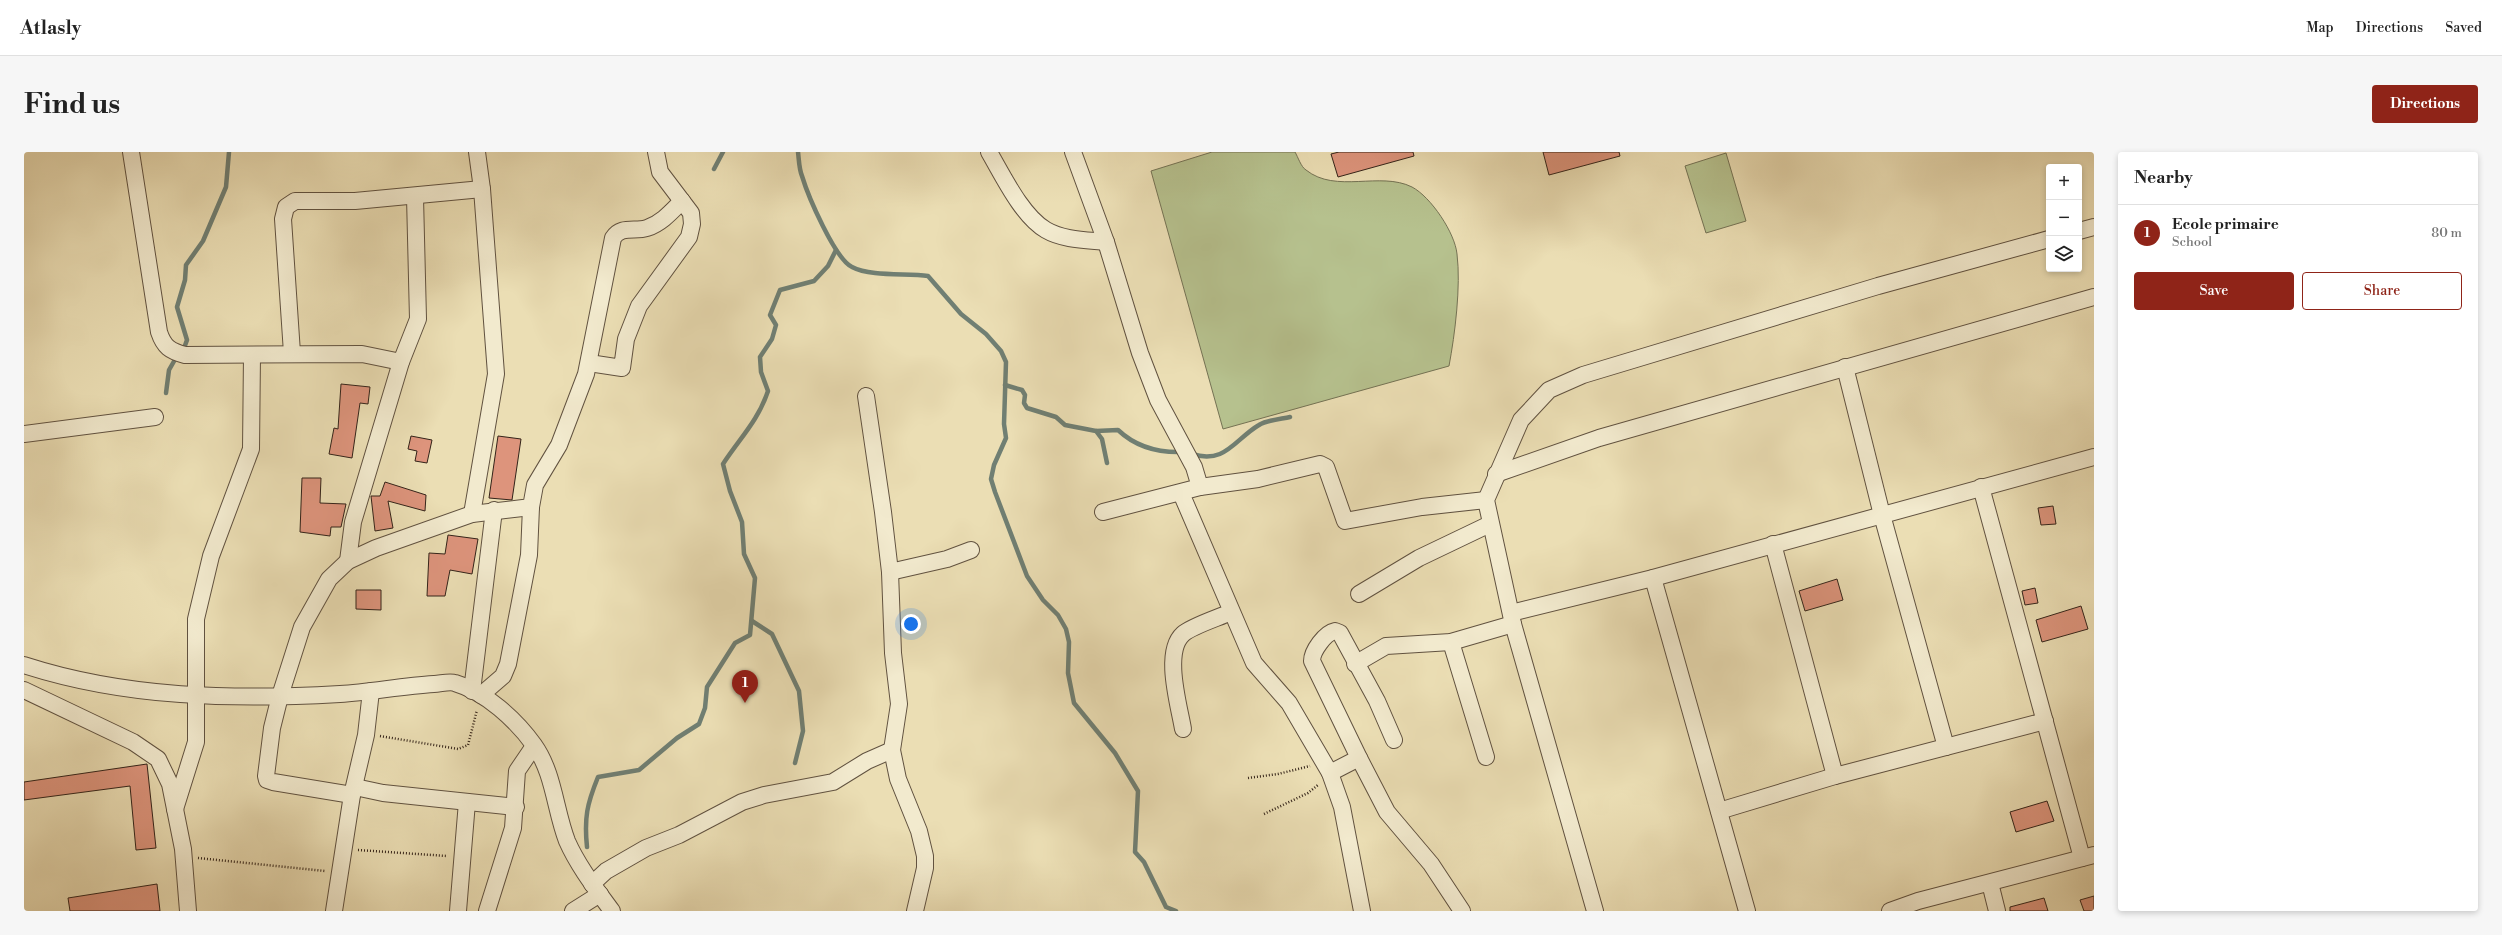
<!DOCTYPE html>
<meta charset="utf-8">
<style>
body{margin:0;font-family:"Libre Bodoni",serif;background:#f6f6f6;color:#222}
.controls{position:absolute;right:12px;top:12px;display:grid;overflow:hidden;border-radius:4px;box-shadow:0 2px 6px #0003}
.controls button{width:36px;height:36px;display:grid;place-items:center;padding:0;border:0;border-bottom:1px solid #e0e0e0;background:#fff;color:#222;font:20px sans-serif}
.you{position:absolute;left:887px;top:472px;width:14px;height:14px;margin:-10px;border:3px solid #fff;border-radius:50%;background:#1a73e8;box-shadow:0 0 0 6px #1a73e833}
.badge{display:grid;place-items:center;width:26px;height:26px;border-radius:50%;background:#8f2418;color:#fff;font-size:13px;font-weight:700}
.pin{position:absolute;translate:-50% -33px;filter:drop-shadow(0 1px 2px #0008)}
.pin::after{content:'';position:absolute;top:21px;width:14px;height:12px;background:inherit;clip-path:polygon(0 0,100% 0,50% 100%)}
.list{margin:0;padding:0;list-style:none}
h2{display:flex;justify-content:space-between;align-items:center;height:52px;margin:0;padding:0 16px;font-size:17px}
h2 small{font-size:13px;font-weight:400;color:#767676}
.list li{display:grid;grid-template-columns:26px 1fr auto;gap:12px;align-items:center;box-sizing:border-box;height:56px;padding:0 16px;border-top:1px solid #e0e0e0}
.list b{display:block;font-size:15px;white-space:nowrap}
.list p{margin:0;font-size:13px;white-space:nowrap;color:#767676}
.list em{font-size:13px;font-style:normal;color:#767676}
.actions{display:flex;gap:8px;padding:12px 16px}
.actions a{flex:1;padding:9px 0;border:1px solid #8f2418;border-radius:4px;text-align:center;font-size:14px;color:#8f2418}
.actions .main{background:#8f2418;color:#fff}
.icon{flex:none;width:22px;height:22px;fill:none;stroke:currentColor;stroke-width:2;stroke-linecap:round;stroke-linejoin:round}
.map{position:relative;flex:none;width:2070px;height:759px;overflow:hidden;border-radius:4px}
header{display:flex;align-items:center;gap:24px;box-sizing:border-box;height:56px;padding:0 20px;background:#fff;border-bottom:1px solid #e0e0e0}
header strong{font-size:19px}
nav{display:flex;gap:22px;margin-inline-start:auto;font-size:14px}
.intro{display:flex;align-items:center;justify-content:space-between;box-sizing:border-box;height:96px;padding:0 24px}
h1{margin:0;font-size:28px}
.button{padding:10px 18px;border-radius:4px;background:#8f2418;color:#fff;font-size:14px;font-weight:700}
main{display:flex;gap:24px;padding:0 24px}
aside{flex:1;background:#fff;border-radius:4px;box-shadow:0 2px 6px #0003}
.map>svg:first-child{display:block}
.green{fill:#b6c18e;stroke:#747254}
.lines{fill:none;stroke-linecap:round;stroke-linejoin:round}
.stream{stroke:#707f73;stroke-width:4.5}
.building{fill:#dd947c;stroke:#332319}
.minor-casing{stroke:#615240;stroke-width:18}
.path{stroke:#332319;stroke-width:2.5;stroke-dasharray:1 2;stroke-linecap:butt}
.minor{stroke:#f2eace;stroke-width:16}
</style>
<header>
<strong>Atlasly</strong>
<nav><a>Map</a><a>Directions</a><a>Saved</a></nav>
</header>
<div class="intro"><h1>Find us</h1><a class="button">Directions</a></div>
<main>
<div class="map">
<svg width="2070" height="759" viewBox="0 0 2070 759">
<rect width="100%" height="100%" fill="#ebdeb4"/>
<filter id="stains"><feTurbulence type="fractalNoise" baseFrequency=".005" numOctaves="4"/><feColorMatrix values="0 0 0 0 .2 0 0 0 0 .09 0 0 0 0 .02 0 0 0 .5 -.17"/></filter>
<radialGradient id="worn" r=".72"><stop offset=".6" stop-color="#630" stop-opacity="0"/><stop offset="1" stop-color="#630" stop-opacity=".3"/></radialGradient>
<!-- green -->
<g class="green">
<path d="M1188,0h83c3,5 6,15 11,18 30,24 74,1 106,17 19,10 43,46 45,67 4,32 -2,80 -8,112l-226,63 -72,-258z"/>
<path d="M1702,1l20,68 -40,12 -21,-67z"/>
</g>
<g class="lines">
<!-- stream -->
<g class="stream">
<path d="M774,0c1,8 1,17 4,24 6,20 33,83 50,91 19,10 54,6 76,9l33,38 25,20 15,17 5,11 -2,62 2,14 -12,27 -3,14 4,13 32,84 16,24 15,15 8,14 3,13 -1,31 6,30 41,50 23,38 -3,61 9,10 22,45 10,4"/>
<path d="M690,17l9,-17"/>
<path d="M159,199l4,-11 -10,-33 8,-27 1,-15 17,-24 23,-54 3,-35"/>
<path d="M981,233l17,5 3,5 -1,8 3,5 29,9 9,8 31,6 6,8 5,24"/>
<path d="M142,241l3,-23 8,-14"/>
<path d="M1072,279l22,-1c18,17 40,23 65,22"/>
<path d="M1168,302c33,11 43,-15 67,-29 8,-5 22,-6 31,-8"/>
<path d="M728,469l20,13 27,57 4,40 -8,32"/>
<path d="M563,695c-3,-29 0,-43 11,-70l41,-7 38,-32 22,-14 6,-16 2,-21 28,-44 15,-8 5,-57 -11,-24 -2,-32 -12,-31 -7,-27c17,-26 35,-43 45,-73l-7,-19 -1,-15 12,-18 4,-14 -6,-10 10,-25 34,-9 14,-15 8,-16"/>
</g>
</g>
<!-- building -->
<g class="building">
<path d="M1315,0h74l1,4 -76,21 -7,-23z"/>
<path d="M1519,0h76l1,4 -71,19z"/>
<path d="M317,232l29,3 -2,17 -8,-1 -8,55 -23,-4 5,-26 4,1z"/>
<path d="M387,284l21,4 -5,23 -12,-2 2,-10 -9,-2z"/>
<path d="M474,284l23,3 -9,61 -23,-2z"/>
<path d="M278,326h19l-1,25 26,1 -5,23h-10l-1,9 -30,-4z"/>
<path d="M361,330l41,13 -1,16 -37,-10 5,27 -18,3 -4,-35h9z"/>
<path d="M2029,354l3,18 -15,1 -3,-17z"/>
<path d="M424,383l30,4 -6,35 -22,-4 -5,26h-18l2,-43 16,1z"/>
<path d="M1813,427l6,21 -38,11 -6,-20z"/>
<path d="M2011,436l3,15 -13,2 -3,-14z"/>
<path d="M332,438h25v20l-25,-1z"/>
<path d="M2057,454l7,23 -46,13 -6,-22z"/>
<path d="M123,612l9,84 -20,2 -6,-64 -106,14v-18z"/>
<path d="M2023,649l7,20 -38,11 -6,-20z"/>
<path d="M133,732l3,27h-90l-2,-13z"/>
<path d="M2070,744v15h-10l-4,-11z"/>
<path d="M2020,746l4,13h-38v-4z"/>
</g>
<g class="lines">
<defs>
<g id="minor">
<path d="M107,0l28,180c5,15 11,19 26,23l177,-1 39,8"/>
<path d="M965,0c14,24 33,64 57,78 17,10 41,10 60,12"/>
<path d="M1049,0l33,90 34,111 18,47 36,67 6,20"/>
<path d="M2055,79l15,-4"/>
<path d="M268,201l-9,-134 3,-12 9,-6h60l127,-12"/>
<path d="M565,211l33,5 4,-29 13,-33 50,-69 3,-13 -1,-11 -31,-41 -4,-20"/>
<path d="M1821,215l37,148 64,232"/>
<path d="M842,244l17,116 7,60 57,-13 24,-9"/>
<path d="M0,282l131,-17"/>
<path d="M1472,322l103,-36 495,-141"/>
<path d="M1957,335l101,371"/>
<path d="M1157,341l73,170 35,40 41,70 12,34 20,104"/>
<path d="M1079,360l97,-25 58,-8 62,-15 6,3 19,54 77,-14 64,-7"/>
<path d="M448,362l24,-140 -14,-185 -5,-37"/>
<path d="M1749,392l62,232"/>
<path d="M324,409l5,-39 48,-160 17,-43 -3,-122"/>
<path d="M866,420l3,81 6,51 -7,46 6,29 21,52 6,25v12l-10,43"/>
<path d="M1629,426l94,333"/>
<path d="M1335,442l60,-36 71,-34"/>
<path d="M1487,461l142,-35 441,-121"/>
<path d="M1427,490l35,115"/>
<path d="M1331,512l31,-18 65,-4 62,-18"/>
<path d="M0,513c102,33 210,35 316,29 31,-2 62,-8 94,-10 6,0 15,-3 21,-1 31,9 61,37 79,62 20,28 21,65 33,96 11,25 29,48 45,70"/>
<path d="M0,538l109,52 25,17 12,25 13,65 5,62"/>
<path d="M448,539l22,-181"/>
<path d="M457,543l22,-19 5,-12 21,-109 2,-48"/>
<path d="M1159,577c-4,-24 -20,-77 0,-95 9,-8 35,-16 48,-22"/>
<path d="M1335,606l-47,-97c0,-10 13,-28 23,-30l5,2 37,68 17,39"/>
<path d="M1306,621l29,-15 28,54 44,52 31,47"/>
<path d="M331,635l28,6 133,14"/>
<path d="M328,643l-79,-13 -6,-2 -1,-4 6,-48 8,-32 22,-69 27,-48 19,-18 28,-13 96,-34 59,-7 4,-22 24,-40 27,-71 27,-136c8,-13 22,-6 34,-10 15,-5 25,-17 35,-27"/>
<path d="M151,657l21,-67v-123l15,-63 40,-107 1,-94"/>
<path d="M1695,659l116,-35 210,-55"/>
<path d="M1966,731l7,28"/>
<path d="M568,732l14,-13 40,-23 33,-13 63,-33 22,-7 69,-13 34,-21 25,-11"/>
<path d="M310,759l18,-116 14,-60 5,-44"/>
<path d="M434,759l9,-109"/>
<path d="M463,759l26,-83 4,-57 17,-25"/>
<path d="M549,759l27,-17"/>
<path d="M1571,759l-82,-287 -27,-124 35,-80 28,-30 34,-15 295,-89 171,-47"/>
<path d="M1866,759l28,-10 176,-46"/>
</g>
</defs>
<!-- minor casing -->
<use href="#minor" class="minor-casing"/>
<!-- path -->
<g class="path">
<path d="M356,584l78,13 10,-4 9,-35"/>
<path d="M1224,626l30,-4 32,-8"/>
<path d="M1240,662l44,-21 10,-8"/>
<path d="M334,698l89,6"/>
<path d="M174,706l127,13"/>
</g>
<!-- minor -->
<use href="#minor" class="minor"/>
</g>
<rect width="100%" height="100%" filter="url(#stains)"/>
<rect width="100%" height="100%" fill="url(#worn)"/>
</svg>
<div class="controls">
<button>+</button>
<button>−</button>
<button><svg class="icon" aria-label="layers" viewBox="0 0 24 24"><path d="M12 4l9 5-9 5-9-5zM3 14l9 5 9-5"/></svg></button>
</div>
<div class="you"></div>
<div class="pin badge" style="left:721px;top:551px">1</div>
</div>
<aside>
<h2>Nearby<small></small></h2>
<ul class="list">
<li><span class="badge">1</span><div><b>Ecole primaire</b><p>School</p></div><em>80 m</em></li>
</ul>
<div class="actions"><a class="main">Save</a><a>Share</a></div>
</aside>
</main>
